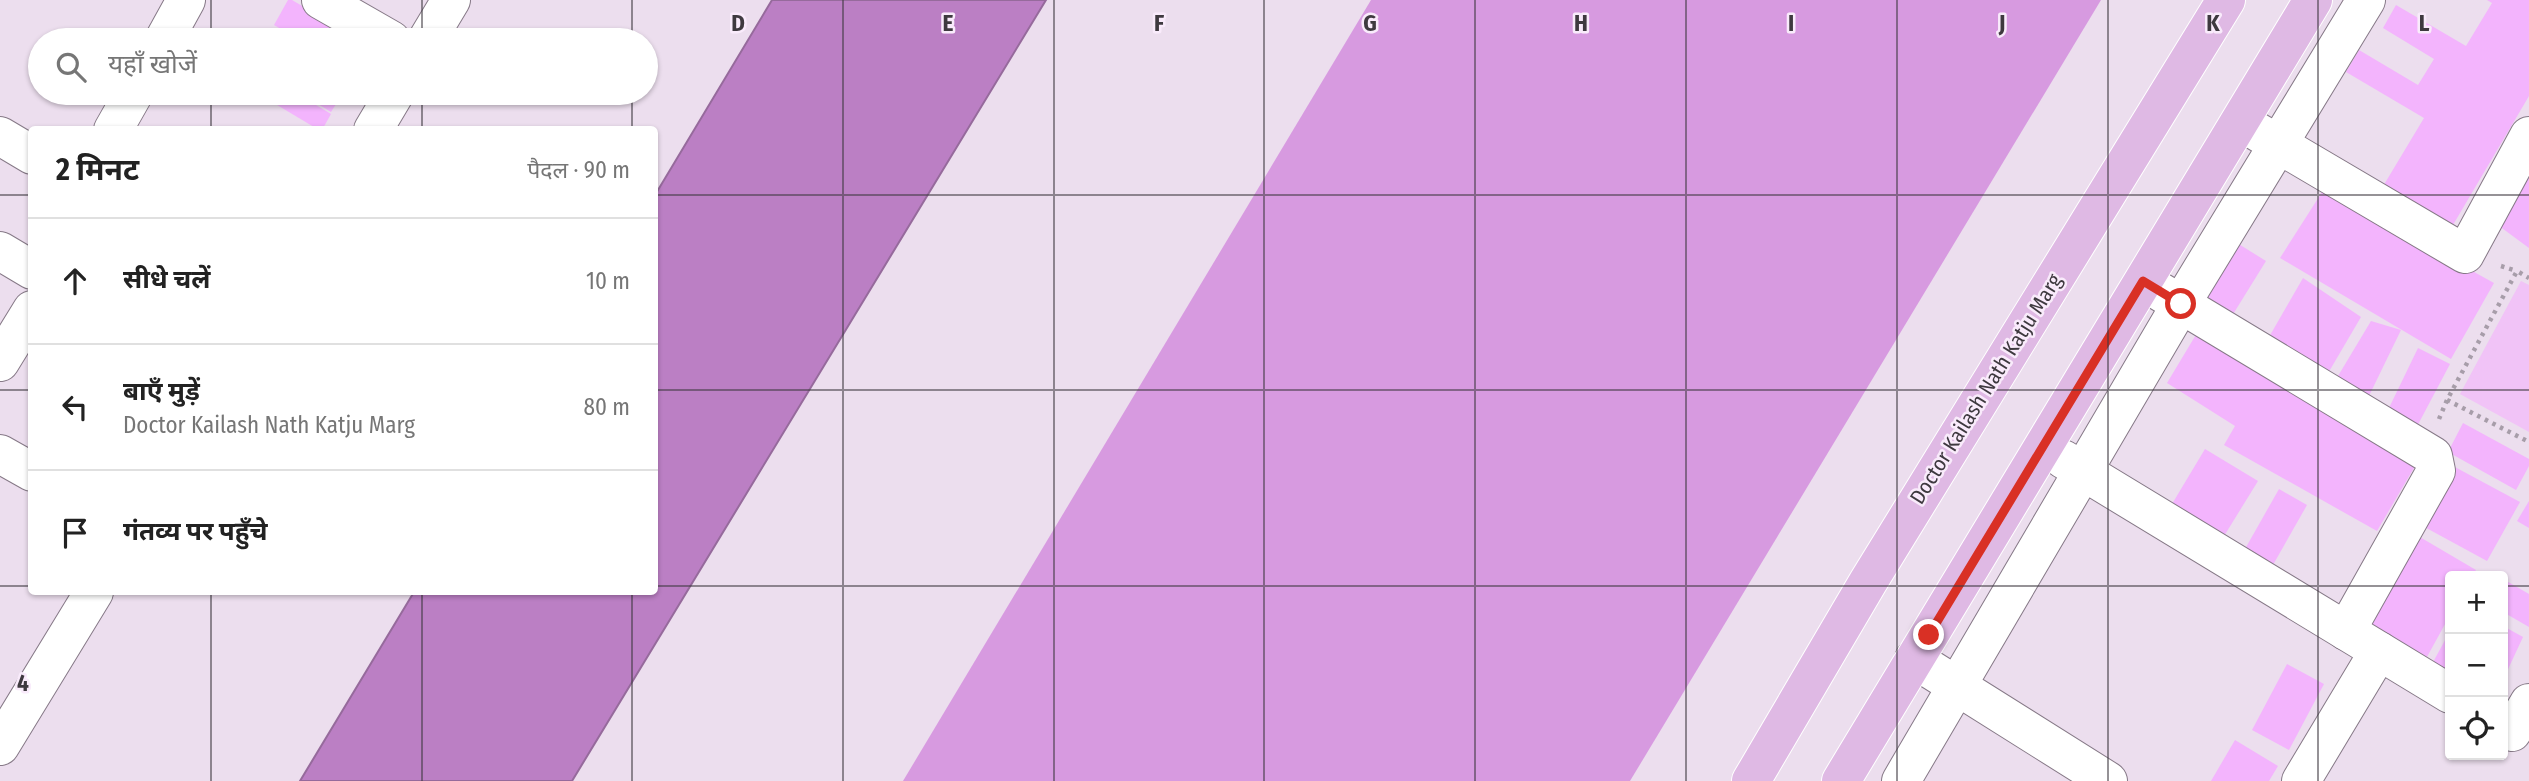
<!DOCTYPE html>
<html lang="hi">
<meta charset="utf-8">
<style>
body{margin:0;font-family:"Fira Sans Condensed","Noto Sans Devanagari",sans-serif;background:#f2f2f2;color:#222}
.controls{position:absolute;right:21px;bottom:21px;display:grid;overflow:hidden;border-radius:7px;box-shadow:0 2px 5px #0004}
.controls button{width:63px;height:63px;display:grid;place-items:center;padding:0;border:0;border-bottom:2px solid #e0e0e0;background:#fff;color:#222;font:35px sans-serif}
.stop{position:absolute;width:21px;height:21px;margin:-16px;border:5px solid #d93025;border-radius:50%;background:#fff}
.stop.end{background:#d93025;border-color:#fff;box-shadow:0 2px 7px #0008}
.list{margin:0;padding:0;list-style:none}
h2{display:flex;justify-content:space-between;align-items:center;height:91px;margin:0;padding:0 28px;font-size:30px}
h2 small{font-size:23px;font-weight:400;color:#767676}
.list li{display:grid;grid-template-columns:46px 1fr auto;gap:21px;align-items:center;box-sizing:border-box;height:126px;padding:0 28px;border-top:2px solid #e0e0e0}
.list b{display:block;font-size:26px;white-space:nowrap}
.list p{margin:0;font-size:23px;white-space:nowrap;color:#767676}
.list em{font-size:23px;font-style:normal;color:#767676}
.icon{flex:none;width:38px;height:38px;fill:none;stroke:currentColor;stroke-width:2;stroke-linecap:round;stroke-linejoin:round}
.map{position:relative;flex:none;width:2529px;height:781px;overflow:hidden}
.search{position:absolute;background:#fff;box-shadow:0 2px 5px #0004;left:28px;top:28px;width:630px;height:77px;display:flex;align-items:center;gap:18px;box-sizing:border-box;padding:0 24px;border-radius:38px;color:#767676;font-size:26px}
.panel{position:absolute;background:#fff;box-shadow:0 2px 5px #0004;left:28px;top:126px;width:630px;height:469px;border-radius:7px}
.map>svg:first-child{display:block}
.green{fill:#f1c3f7}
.forest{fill:#d79ae0}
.water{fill:#bb7fc4;stroke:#966a9c;stroke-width:2}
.building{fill:#f3b4fd}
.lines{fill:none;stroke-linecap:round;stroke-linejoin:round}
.minor-casing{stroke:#867987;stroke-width:40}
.major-casing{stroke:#fff;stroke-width:40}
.path{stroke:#a79da9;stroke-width:4.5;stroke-dasharray:3.5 5;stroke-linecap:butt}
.minor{stroke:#fff;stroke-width:38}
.major{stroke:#dfb9e4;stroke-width:38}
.route{stroke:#d93025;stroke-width:9}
.grid{fill:none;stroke:#3e393f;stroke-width:2;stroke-opacity:0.55}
.labels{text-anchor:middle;stroke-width:5;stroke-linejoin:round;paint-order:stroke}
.street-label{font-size:21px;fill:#3e393f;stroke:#f9ebfb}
.grid-label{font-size:23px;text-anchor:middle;font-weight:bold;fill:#3e393f;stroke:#f9ebfb;stroke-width:5;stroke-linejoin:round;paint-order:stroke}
</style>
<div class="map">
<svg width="2529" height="781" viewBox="0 0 2529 781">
<rect width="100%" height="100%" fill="#ecdeee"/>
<!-- green -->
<path class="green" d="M2521,281l8,4v147l-69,-38z"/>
<!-- forest -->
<path class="forest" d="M1371,0h730l-471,781h-727z"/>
<!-- water -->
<path class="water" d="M772,0h274l-474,781h-272l114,-189h240l1,-397z"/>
<!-- building -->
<g class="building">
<path d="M288,0h4l68,40h-60l-26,-15z"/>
<path d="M2487,0h42v96l-79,134 -71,-37 45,-75 -78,-46 13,-22 59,35 16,-26 -51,-31 13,-23 70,41 26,-43z"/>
<path d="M257,93h39l35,21 -9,16h-3z"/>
<path d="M300,93h43l-12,19z"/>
<path d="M2529,158v90l-38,-28z"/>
<path d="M2324,189l170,94 -43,76 -171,-101z"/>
<path d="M2237,243l29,18 -39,63 -30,-19z"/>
<path d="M2303,278l58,39 -34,58 -62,-31z"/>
<path d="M2371,321l30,9 -34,70 -32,-19z"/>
<path d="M2197,333l221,128 -41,70 -153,-86 11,-19 -68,-43z"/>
<path d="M2418,348l32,16 -37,70 -25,-24z"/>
<path d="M2463,423l66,36v7l-13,24 -68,-38z"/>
<path d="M2205,449l53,32 -37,60 -52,-32z"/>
<path d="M2453,466l67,36 -33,59 -68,-37z"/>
<path d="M2279,489l28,16 -38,67 -28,-16z"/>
<path d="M2529,501v27l-12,-7z"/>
<path d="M2413,533l63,37 -4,6h-22v39l-28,51 -61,-42z"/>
<path d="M2503,579l26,15v33l-26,-15z"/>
<path d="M2503,626l20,11 -20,43z"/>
<path d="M2450,631v44l-18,-11z"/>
<path d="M2287,664l37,20 -35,66 -37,-20z"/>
<path d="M2235,740l43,26 -9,15h-58z"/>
</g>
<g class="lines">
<defs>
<g id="minor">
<path d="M321,0l70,40"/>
<path d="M164,40l22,-40"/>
<path d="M427,40l24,-40"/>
<path d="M113,130l21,-37"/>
<path d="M373,130l22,-37"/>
<path d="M2256,131l209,123 64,-118"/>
<path d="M0,136l32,19"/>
<path d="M0,251l32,19"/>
<path d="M2159,291l274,165 3,15 -4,7 -86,153"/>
<path d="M0,362l32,-52"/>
<path d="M0,454l32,18"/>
<path d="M2063,459l387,235"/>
<path d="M1914,659l194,122"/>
<path d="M2512,732l17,-29"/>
<path d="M0,746l94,-154"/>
<path d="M1901,781l280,-477 185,-304"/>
<path d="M2301,781l78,-130"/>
</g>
<g id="major">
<path d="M1751,781l117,-199 358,-582"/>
<path d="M1841,781l472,-781"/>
</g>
</defs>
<!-- minor casing -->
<use href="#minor" class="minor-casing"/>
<!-- major casing -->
<use href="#major" class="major-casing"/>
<!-- path -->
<g class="path">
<path d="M2501,266l16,5"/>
<path d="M2447,400l82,42"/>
<path d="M2439,419l8,-19 70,-129 12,7"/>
</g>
<!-- minor -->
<use href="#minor" class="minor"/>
<!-- major -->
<use href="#major" class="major"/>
</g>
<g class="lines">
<!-- route -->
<path class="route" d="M1929,635l214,-354 38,23"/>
</g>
<!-- grid -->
<path class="grid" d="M211,0v40M422,0v40M632,0v40M843,0v781M1054,0v781M1264,0v781M1475,0v781M1686,0v781M1897,0v781M2108,0v781M2318,0v781M211,93v37M422,93v37M632,93v37M0,195h32M654,195h1875M0,390h32M654,390h1875M0,586h32M654,586h1796M2503,586h26M211,592v189M422,592v189M632,592v189"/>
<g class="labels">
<!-- street labels -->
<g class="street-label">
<text transform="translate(1986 389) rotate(-58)" y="7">Doctor Kailash Nath Katju Marg</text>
</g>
</g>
<g class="grid-label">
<text x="738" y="31">D</text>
<text x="948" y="31">E</text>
<text x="1159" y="31">F</text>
<text x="1370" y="31">G</text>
<text x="1581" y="31">H</text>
<text x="1791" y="31">I</text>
<text x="2002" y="31">J</text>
<text x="2213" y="31">K</text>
<text x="2424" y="31">L</text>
<text x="23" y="691">4</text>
</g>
</svg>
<div class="controls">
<button>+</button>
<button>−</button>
<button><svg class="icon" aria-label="locate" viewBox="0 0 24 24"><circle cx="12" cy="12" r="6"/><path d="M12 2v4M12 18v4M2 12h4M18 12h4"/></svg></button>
</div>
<div class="stop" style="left:2181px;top:304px"></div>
<div class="stop end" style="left:1929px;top:635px"></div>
<div class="search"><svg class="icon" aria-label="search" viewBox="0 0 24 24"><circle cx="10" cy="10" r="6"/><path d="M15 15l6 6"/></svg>यहाँ खोजें</div>
<section class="panel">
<h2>2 मिनट<small>पैदल · 90 m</small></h2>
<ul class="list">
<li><svg class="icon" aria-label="ahead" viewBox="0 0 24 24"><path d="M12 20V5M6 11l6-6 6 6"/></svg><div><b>सीधे चलें</b></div><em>10 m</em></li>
<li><svg class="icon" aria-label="left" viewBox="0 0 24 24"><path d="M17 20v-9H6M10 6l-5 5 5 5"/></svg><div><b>बाएँ मुड़ें</b><p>Doctor Kailash Nath Katju Marg</p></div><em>80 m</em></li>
<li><svg class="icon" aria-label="arrive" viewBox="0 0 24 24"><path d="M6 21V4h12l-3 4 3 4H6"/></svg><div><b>गंतव्य पर पहुँचे</b></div></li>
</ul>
</section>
</div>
